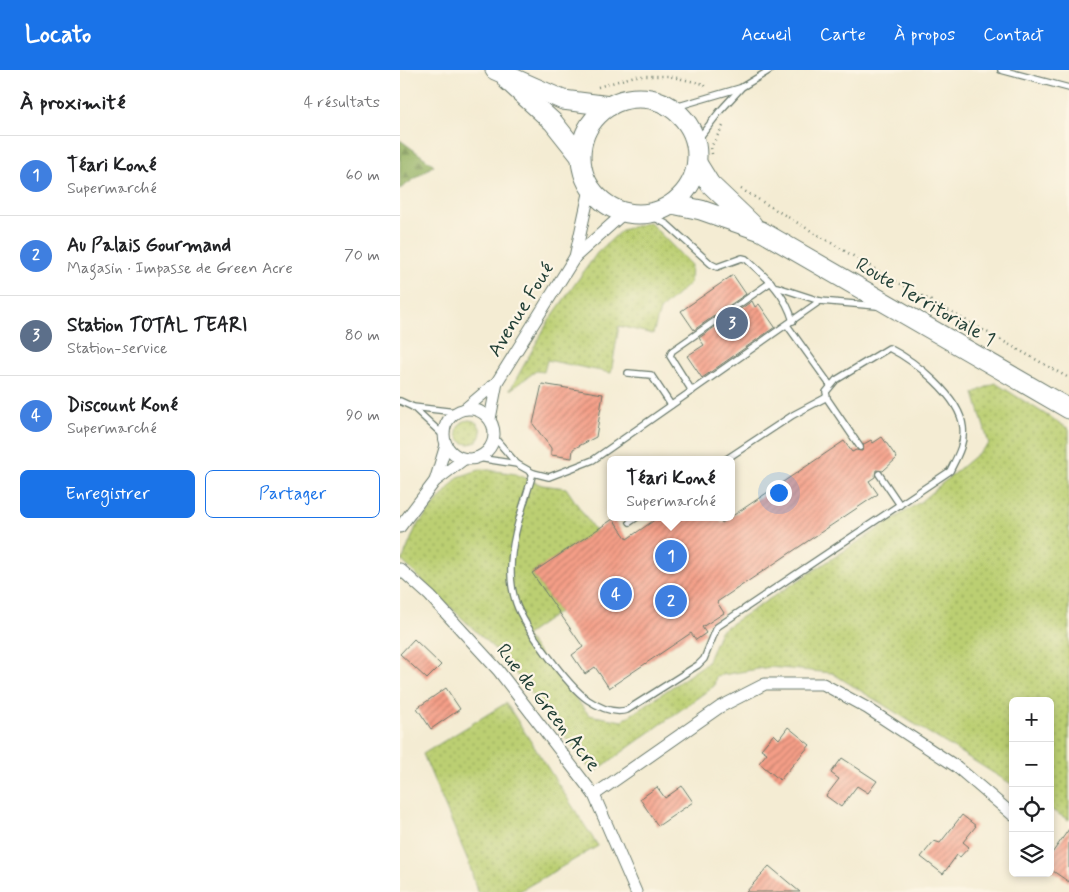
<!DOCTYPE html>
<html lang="fr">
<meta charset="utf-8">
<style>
body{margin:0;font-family:Mynerve,sans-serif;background:#f2f2f2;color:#202124}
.controls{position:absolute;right:15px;bottom:15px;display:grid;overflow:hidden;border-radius:8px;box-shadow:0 2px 8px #0003}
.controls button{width:45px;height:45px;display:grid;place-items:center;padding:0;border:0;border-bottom:1px solid #e0e0e0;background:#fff;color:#202124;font:25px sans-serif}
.you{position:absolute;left:378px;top:422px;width:18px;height:18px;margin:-12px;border:4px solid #fff;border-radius:50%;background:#1a73e8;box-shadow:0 0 0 8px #1a73e833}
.badge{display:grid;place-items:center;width:32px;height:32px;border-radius:50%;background:#1a73e8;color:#fff;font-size:16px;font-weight:700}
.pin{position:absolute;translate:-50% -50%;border:2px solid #fff;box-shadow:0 1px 5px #0006}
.popup{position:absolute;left:207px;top:386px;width:128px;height:65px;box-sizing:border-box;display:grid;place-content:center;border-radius:8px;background:#fff;filter:drop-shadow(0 1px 4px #0005);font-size:16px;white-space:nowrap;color:#757577}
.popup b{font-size:19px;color:#202124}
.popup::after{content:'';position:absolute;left:50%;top:100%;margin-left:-10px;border:10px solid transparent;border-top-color:#fff}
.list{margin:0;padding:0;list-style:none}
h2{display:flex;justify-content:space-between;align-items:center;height:65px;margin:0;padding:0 20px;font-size:21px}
h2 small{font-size:16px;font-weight:400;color:#757577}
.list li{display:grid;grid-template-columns:32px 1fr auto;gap:15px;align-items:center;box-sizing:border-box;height:80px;padding:0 20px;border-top:1px solid #e0e0e0}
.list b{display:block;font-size:19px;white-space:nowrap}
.list p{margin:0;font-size:16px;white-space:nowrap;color:#757577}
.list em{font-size:16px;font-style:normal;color:#757577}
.actions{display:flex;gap:10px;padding:15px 20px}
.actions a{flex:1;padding:11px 0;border:1px solid #1a73e8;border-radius:8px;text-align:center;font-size:18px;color:#1a73e8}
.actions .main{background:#1a73e8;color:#fff}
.icon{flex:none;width:28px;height:28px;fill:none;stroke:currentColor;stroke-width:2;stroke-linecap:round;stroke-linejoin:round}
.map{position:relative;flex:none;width:669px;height:822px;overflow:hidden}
header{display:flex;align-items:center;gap:30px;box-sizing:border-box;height:70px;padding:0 25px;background:#1a73e8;color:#fff}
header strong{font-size:24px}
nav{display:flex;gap:28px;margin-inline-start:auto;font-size:18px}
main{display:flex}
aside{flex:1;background:#fff}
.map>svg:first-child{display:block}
.green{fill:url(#green-dots);stroke:#6d8653}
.forest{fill:url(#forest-firs);stroke:#5a784c}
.building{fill:url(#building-hatch)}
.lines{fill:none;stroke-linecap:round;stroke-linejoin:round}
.lane-casing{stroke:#6a7a6c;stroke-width:8}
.street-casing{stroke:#6a7a6c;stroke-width:13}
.primary-casing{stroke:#6a7a6c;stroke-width:21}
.path{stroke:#6a7a6c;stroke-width:2.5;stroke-dasharray:1 4;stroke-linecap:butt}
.lane{stroke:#fff;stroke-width:5.5}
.street{stroke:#fff;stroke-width:11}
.primary{stroke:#fff;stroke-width:19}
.labels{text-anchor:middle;stroke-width:4.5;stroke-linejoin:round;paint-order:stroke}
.street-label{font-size:20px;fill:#1f3d34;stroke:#fcf5e5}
</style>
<header>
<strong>Locato</strong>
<nav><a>Accueil</a><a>Carte</a><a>À propos</a><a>Contact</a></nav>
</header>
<main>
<aside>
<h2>À proximité<small>4 résultats</small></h2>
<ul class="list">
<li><span class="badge" style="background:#3f7fe0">1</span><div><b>Téari Koné</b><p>Supermarché</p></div><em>60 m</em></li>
<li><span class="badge" style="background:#3f7fe0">2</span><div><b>Au Palais Gourmand</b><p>Magasin · Impasse de Green Acre</p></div><em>70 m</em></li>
<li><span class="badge" style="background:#5c6f8a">3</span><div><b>Station TOTAL TEARI</b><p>Station-service</p></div><em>80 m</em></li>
<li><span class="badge" style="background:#3f7fe0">4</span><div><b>Discount Koné</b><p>Supermarché</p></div><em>90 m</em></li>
</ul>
<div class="actions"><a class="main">Enregistrer</a><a>Partager</a></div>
</aside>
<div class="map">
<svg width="669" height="822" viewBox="0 0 669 822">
<defs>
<pattern id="green-dots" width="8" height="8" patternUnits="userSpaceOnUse" patternTransform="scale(1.25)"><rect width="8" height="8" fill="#bbcf72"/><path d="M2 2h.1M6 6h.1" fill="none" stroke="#97a95e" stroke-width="1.8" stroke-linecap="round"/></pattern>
<pattern id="forest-firs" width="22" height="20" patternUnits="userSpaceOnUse" patternTransform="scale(1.25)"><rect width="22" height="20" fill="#94b264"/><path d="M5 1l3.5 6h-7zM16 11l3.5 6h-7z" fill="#789253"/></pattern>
<pattern id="building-hatch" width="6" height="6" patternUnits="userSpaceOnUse" patternTransform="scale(1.25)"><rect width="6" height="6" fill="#f59e87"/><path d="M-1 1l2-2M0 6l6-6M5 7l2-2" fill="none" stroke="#c6826f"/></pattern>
</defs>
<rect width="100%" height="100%" fill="#fcf5e5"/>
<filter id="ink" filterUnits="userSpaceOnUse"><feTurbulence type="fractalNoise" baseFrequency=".02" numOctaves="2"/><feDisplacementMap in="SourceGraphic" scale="10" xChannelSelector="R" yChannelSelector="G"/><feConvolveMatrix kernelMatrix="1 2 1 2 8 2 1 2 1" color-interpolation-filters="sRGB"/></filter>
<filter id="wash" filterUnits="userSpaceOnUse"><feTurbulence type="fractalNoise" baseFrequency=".0096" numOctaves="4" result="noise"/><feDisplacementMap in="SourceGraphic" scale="20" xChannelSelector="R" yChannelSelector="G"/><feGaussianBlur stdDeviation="1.12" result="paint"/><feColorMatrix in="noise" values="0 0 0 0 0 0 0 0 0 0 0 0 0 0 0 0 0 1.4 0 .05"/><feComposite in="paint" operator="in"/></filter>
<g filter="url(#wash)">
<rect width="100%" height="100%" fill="#f4ecd3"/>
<!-- green -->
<g class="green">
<path d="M249,152l42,43 -1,18 -30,27 -7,24 -34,-8 -8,47 -64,-13 -3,12 -8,-1 -26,19 38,-68 49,-69 25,-23z"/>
<path d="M595,313l74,46v391l-19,-11v-108h-37v84l-181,-112 -62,-6 -54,9 -2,10 -121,87 -91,-117 -100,-95 14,-34 42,-50 24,-8 34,5 26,11 24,3 29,43 -63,42 27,39 -34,24 64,79 33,6 85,-58 13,-32 200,-129 69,-58 -15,-51z"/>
<circle cx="69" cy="362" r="12"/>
<path d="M106,633l92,143 -80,46h-41l-8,-29 -46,-109z"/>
</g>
<!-- forest -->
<path class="forest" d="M0,70l34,25 -34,24z"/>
<g id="blocks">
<!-- building -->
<g class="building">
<path d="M333,205l13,19 -52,36 -13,-19z"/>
<path d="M352,231l3,6 4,-3 16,23 -73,51 -15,-22 17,-11 -5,-7z"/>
<path d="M142,314l61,10 -7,43 -23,12 -1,9 -21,-3v-7l-18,-24z"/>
<path d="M482,367l15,21 -14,13 -7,-1 -1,7 -6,4 9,13 -161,108 7,11 -22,14 4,6 -10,7 -5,-7 -82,55 -14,-21 -10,7 -13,-19 11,-8 -51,-74 81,-54 14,20 32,-22h59l4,6 122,-82 8,11 4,-2 6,1 2,-7 7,-4 2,3z"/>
<path d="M14,569l27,26 -14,14 -27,-25z"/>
<path d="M46,618l14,21 -29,20 -14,-21z"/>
<path d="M388,657l22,18 -30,35 -21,-17 8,-10 -6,-4 13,-15 5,5z"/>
<path d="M442,688l35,23 -9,12 -11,-7 -16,21 -15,-11 13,-17 -8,-6z"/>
<path d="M282,716l11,16 -35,24 -18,-27 17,-12 8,11z"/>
<path d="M562,745l14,11 -13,16 6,5 -9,10 -3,-2 -14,19 -22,-17 13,-16 6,2z"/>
<path d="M669,759v53l-19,-13v-13z"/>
<path d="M369,796l31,26h-54z"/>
</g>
</g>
</g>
<g filter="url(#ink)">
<use href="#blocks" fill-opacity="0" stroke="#6a7a6c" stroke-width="1"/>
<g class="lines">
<defs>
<g id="lane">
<path d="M601,0l68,18"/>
<path d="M272,38l68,-20"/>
<path d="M296,72l24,-31 22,-24 28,-17"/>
<path d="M248,144l20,11 43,39 6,3 25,-9 4,1c21,19 39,34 47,62"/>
<path d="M377,217l43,14 57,5"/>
<path d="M387,255l43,60"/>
<path d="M228,303l23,2 20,30"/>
<path d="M292,321l-22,-35 2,-5 99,-69"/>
<path d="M426,327l34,50"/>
<path d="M0,331l13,6 43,5"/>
<path d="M13,337l31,29"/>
<path d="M94,367l23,27"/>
<path d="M78,388l39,6 16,9 16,4 44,-17 227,-159"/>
<path d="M133,403c-9,32 -23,66 -22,100 0,9 2,21 5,30 8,24 52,83 72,97 12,8 25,14 39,10l71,-45 6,-6 13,-32 233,-156c7,-14 15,-27 13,-44 -3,-30 -48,-66 -74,-79l-53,32 -10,12 1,5 -34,18 -68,45"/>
<path d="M479,404l21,31"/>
<path d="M230,452l7,-5"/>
</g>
<g id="street">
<path d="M175,187l15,-68"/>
<circle cx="69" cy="364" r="25"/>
<path d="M65,339l32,-27 78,-125 49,-44"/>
<path d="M90,349l7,-37"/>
<path d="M35,411l11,-36"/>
<path d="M0,457l35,-46 29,-22"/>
<path d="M0,499l30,27 68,74 96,125 42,97"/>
<path d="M194,725l126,-88 45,-23h58l44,24 90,59 56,48"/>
</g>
<g id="primary">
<path d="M95,0l68,30 47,6"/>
<path d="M107,10l46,42 27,34"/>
<circle cx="239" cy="86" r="58"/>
<path d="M297,93l13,21 42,40"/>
<path d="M272,134l29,6 60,21 308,178"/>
</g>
</defs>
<!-- lane casing -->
<use href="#lane" class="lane-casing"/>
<!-- street casing -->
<use href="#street" class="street-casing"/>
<!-- primary casing -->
<use href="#primary" class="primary-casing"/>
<!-- path -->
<g class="path">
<path d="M198,17l37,-11h33l36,8 3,5"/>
<path d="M312,84l-1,-7 12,-21"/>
<path d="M341,119l149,89 179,100"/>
</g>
<!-- lane -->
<use href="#lane" class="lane"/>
<!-- street -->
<use href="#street" class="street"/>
<!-- primary -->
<use href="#primary" class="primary"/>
</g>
</g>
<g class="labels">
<!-- street labels -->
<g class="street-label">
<text transform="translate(526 231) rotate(30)" y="7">Route Territoriale 1</text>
<text transform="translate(120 239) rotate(-58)" y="7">Avenue Foué</text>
<text transform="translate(149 637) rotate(52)" y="7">Rue de Green Acre</text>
</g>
</g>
</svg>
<div class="controls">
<button>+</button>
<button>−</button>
<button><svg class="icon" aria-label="locate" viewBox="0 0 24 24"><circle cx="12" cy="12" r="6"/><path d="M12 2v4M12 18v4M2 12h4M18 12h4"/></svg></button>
<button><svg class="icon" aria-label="layers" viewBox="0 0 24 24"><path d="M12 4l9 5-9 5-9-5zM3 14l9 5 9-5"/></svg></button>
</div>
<div class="you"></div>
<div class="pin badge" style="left:271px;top:486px;background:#3f7fe0">1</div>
<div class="popup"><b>Téari Koné</b>Supermarché</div>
<div class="pin badge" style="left:271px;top:531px;background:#3f7fe0">2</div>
<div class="pin badge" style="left:332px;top:253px;background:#5c6f8a">3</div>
<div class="pin badge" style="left:216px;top:524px;background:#3f7fe0">4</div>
</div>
</main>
